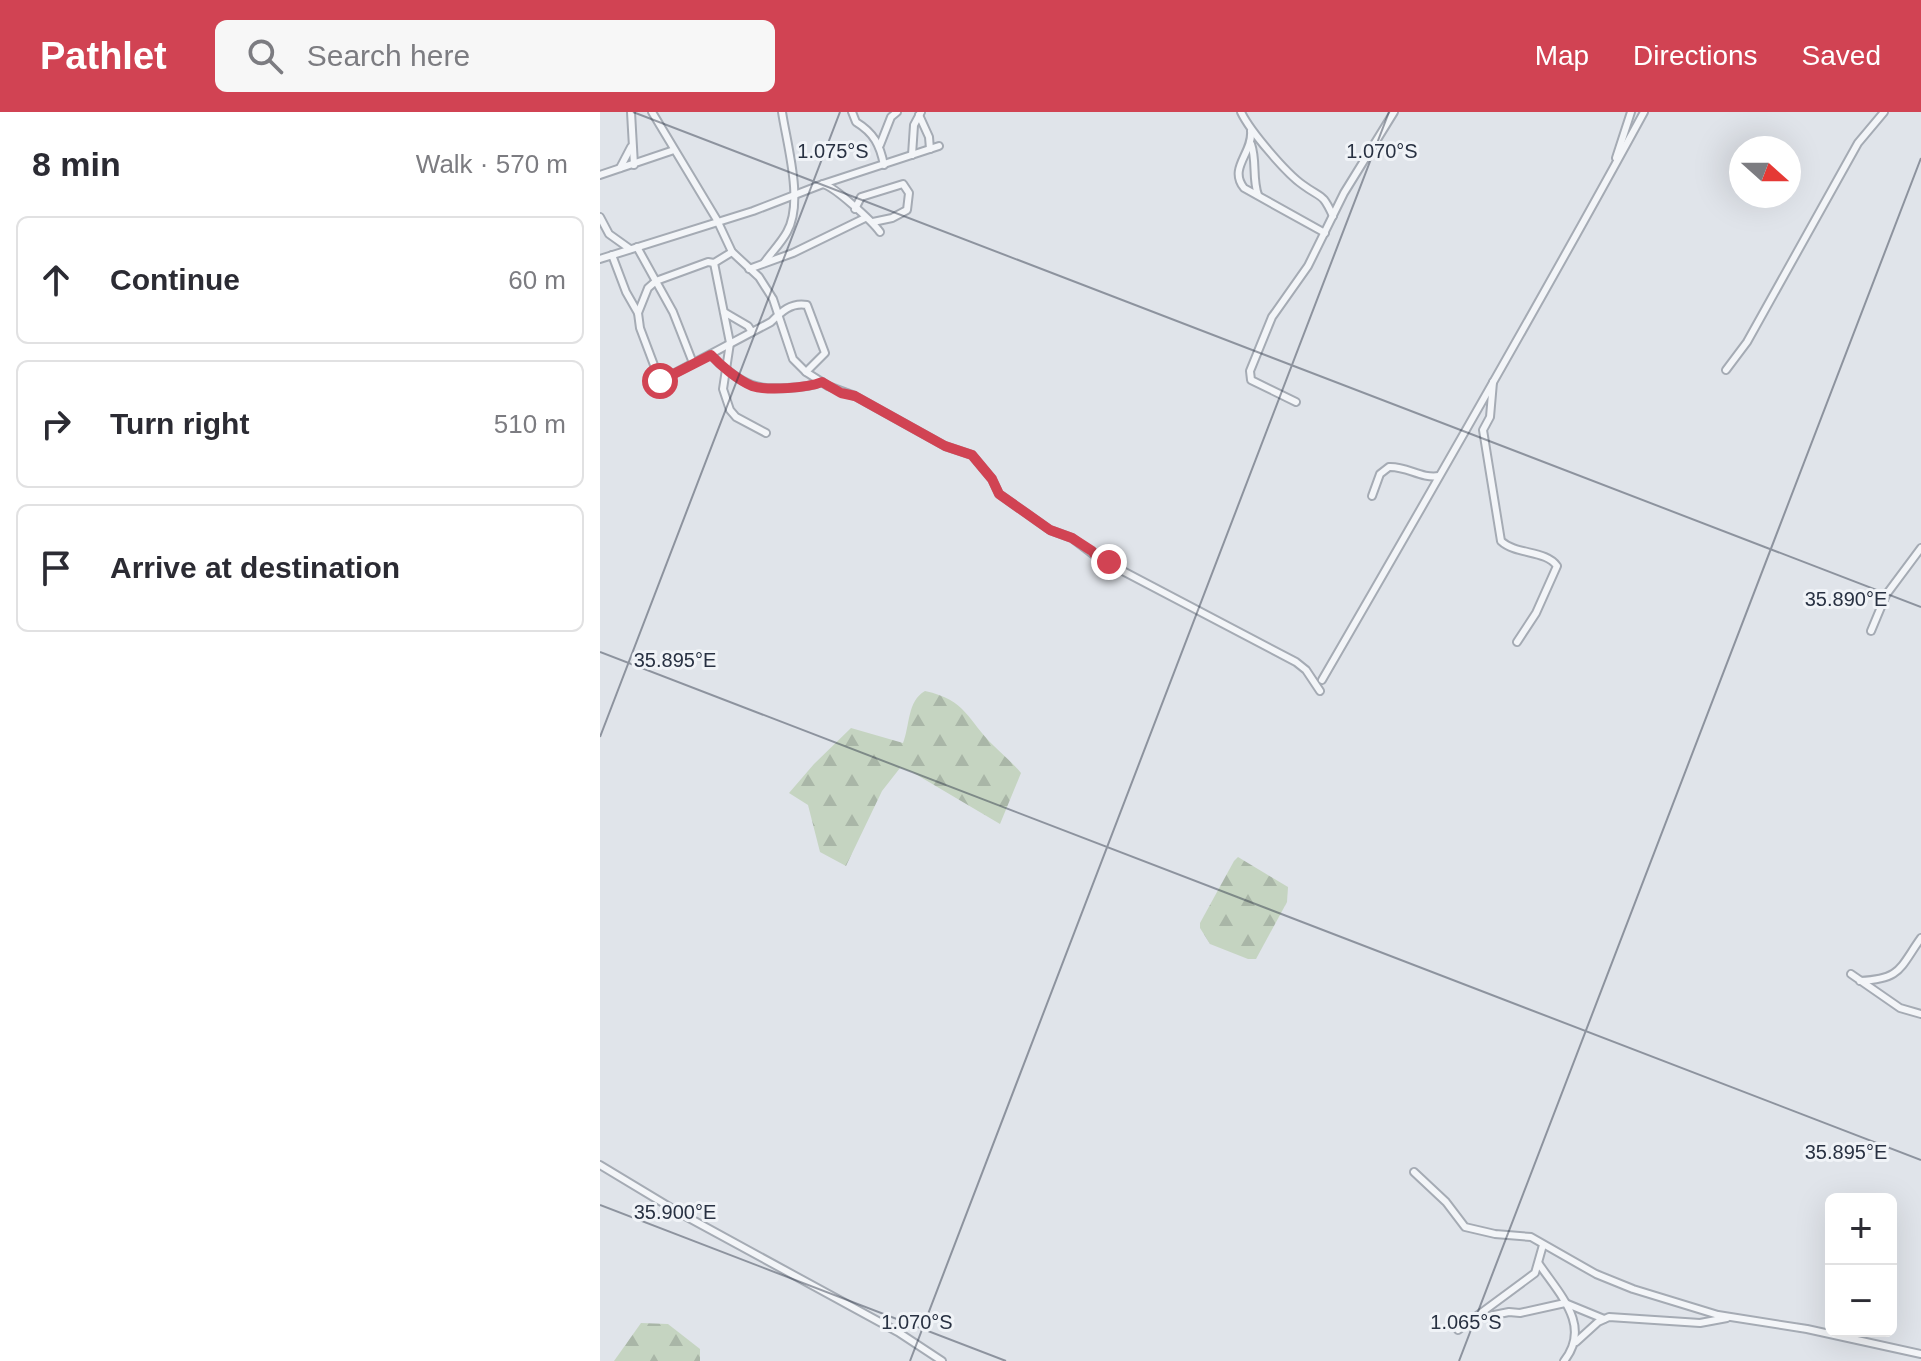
<!DOCTYPE html>
<meta charset="utf-8">
<style>
body{margin:0;font-family:Helvetica,sans-serif;background:#f7f7f7;color:#2b2b33}
.controls{position:absolute;right:24px;bottom:24px;display:grid;overflow:hidden;border-radius:12px;box-shadow:0 8px 32px #0002}
.controls button{width:72px;height:72px;display:grid;place-items:center;padding:0;border:0;border-bottom:2px solid #e1e1e2;background:#fff;color:#2b2b33;font:40px sans-serif}
.compass{position:absolute;left:1129px;top:24px;width:72px;height:72px;border-radius:50%;background:#fff;box-shadow:0 8px 32px #0002;rotate:111deg}
.stop{position:absolute;width:24px;height:24px;margin:-18px;border:6px solid #d14353;border-radius:50%;background:#fff}
.stop.end{background:#d14353;border-color:#fff;box-shadow:0 2px 8px #0008}
.list{margin:0;padding:0;list-style:none}
h2{display:flex;justify-content:space-between;align-items:center;height:104px;margin:0;padding:0 32px;font-size:34px}
h2 small{font-size:26px;font-weight:400;color:#7c7c81}
.list li{display:grid;grid-template-columns:52px 1fr auto;gap:24px;align-items:center;box-sizing:border-box;height:128px;margin:0 16px 16px;padding:0 16px;border:2px solid #e1e1e2;border-radius:12px}
.list b{display:block;font-size:30px;white-space:nowrap}
.list em{font-size:26px;font-style:normal;color:#7c7c81}
.icon{flex:none;width:44px;height:44px;fill:none;stroke:currentColor;stroke-width:2;stroke-linecap:round;stroke-linejoin:round}
.map{position:relative;flex:none;width:1321px;height:1249px;overflow:hidden}
header{display:flex;align-items:center;gap:48px;box-sizing:border-box;height:112px;padding:0 40px;background:#d14353;color:#fff}
header strong{font-size:38px}
nav{display:flex;gap:44px;margin-inline-start:auto;font-size:28px}
.search{width:560px;height:72px;background:#f7f7f7;display:flex;align-items:center;gap:20px;box-sizing:border-box;padding:0 28px;border-radius:12px;color:#7c7c81;font-size:30px}
main{display:flex}
aside{flex:1;background:#fff}
.map>svg:first-child{display:block}
.forest{fill:url(#forest-firs)}
.lines{fill:none;stroke-linecap:round;stroke-linejoin:round}
.minor-casing{stroke:#a5abb4;stroke-width:10}
.minor{stroke:#f3f5f8;stroke-width:6}
.route{stroke:#d14353;stroke-width:10}
.ticks{fill:none;stroke:#283142;stroke-width:2;stroke-opacity:0.45}
.ticks-label{font-size:20px;text-anchor:middle;fill:#283142;stroke:#f0f3f7;stroke-width:6;stroke-linejoin:round;paint-order:stroke}
</style>
<header>
<strong>Pathlet</strong>
<div class="search"><svg class="icon" aria-label="search" viewBox="0 0 24 24"><circle cx="10" cy="10" r="6"/><path d="M15 15l6 6"/></svg>Search here</div>
<nav><a>Map</a><a>Directions</a><a>Saved</a></nav>
</header>
<main>
<aside>
<h2>8 min<small>Walk · 570 m</small></h2>
<ul class="list">
<li><svg class="icon" aria-label="ahead" viewBox="0 0 24 24"><path d="M12 20V5M6 11l6-6 6 6"/></svg><div><b>Continue</b></div><em>60 m</em></li>
<li><svg class="icon" aria-label="right" viewBox="0 0 24 24"><path d="M7 20v-9h11M14 6l5 5-5 5"/></svg><div><b>Turn right</b></div><em>510 m</em></li>
<li><svg class="icon" aria-label="arrive" viewBox="0 0 24 24"><path d="M6 21V4h12l-3 4 3 4H6"/></svg><div><b>Arrive at destination</b></div></li>
</ul>
</aside>
<div class="map">
<svg width="1321" height="1249" viewBox="0 0 1321 1249">
<defs>
<pattern id="forest-firs" width="22" height="20" patternUnits="userSpaceOnUse" patternTransform="scale(2)"><rect width="22" height="20" fill="#c5d4c1"/><path d="M5 1l3.5 6h-7zM16 11l3.5 6h-7z" fill="#a9b6a7"/></pattern>
</defs>
<rect width="100%" height="100%" fill="#e0e4ea"/>
<!-- forest -->
<g class="forest">
<path d="M325,579c42,9 42,29 69,55 9,9 19,17 27,27l-21,51 -88,-52 -12,-4 -18,23 -36,75 -26,-14 -12,-47 -19,-12 25,-29 37,-36 52,15c7,-17 4,-42 22,-52z"/>
<path d="M638,745l50,30 -1,15 -31,57h-8l-38,-15 -10,-16v-5l34,-62z"/>
<path d="M41,1211l27,1 32,25v12h-86z"/>
</g>
<g class="lines">
<defs>
<g id="minor">
<path d="M31,0l3,53"/>
<path d="M52,0l65,108 15,32 27,25 14,22 20,60 13,13 22,14 27,10 90,50 27,9 20,24 7,15 51,36 22,8 26,20 198,104 10,8 14,21"/>
<path d="M252,0l4,10c18,11 24,23 28,43"/>
<path d="M641,0c9,19 45,61 62,73 19,14 19,7 30,31"/>
<path d="M319,3l10,22 1,12"/>
<path d="M651,19c2,22 -23,37 -7,57l81,45"/>
<path d="M651,32c6,17 1,34 7,51"/>
<path d="M280,33l11,-28 6,-5"/>
<path d="M312,43l2,-30 7,-13"/>
<path d="M1016,46l15,-46"/>
<path d="M20,56l11,-21"/>
<path d="M0,63l74,-25"/>
<path d="M223,72c12,3 49,37 57,48"/>
<path d="M255,97l6,-12 42,-13 6,9 -2,17 -15,8 -19,4"/>
<path d="M0,105l9,17 21,15"/>
<path d="M37,135l36,65 20,51"/>
<path d="M12,143l14,37 12,21 2,15 20,53 111,-59c10,-10 20,-20 36,-17l18,48 -19,19"/>
<path d="M0,147l153,-48 70,-27 116,-38"/>
<path d="M114,151l16,80 -7,46 7,21 6,7 30,16"/>
<path d="M164,151c7,-10 17,-20 23,-31 17,-30 0,-87 -5,-120"/>
<path d="M149,157l44,-16 72,-35"/>
<path d="M124,200l24,14 4,6"/>
<path d="M38,201l10,-25 8,-7 52,-19 6,1 18,-11"/>
<path d="M111,243c10,11 27,25 41,30 15,6 56,3 70,-3"/>
<path d="M1126,258l21,-28 111,-199 26,-31"/>
<path d="M893,270l-3,35 -7,13 18,111c15,14 45,9 56,25l-21,47 -19,29"/>
<path d="M696,290l-45,-22 -1,-9 22,-54 36,-51 36,-73 50,-81"/>
<path d="M772,384l8,-22 9,-7c18,-1 32,12 50,9"/>
<path d="M1271,519l15,-36 35,-47"/>
<path d="M722,568c109,-188 218,-377 322,-568"/>
<path d="M1251,862l49,34 21,6"/>
<path d="M1260,869c41,-2 39,-12 61,-43"/>
<path d="M0,1053l78,47 220,120 44,29"/>
<path d="M814,1060l32,30 19,25 30,7 36,3 65,37 37,15 85,26 89,14 114,25"/>
<path d="M939,1152c21,31 53,62 25,97"/>
<path d="M874,1207l35,-7 11,1 45,-10 39,16"/>
<path d="M858,1218l77,-57 8,-28"/>
<path d="M976,1230l22,-20 11,-5 91,6 27,-5"/>
</g>
</defs>
<!-- minor casing -->
<use href="#minor" class="minor-casing"/>
<!-- minor -->
<use href="#minor" class="minor"/>
</g>
<g class="lines">
<!-- route -->
<path class="route" d="M60,269l51,-26c10,11 27,25 41,31 15,5 56,2 70,-4l19,11 14,3 90,50 27,9 20,24 7,15 51,36 22,8 20,13 6,7 11,4"/>
</g>
<!-- ticks -->
<path class="ticks" d="M33,0l1288,495M0,540l1321,508M0,625l240,-625M0,1093l406,156M310,1249l479,-1249M859,1249l462,-1203"/>
<g class="ticks-label">
<text x="233" y="46">1.075°S</text>
<text x="782" y="46">1.070°S</text>
<text x="1246" y="494">35.890°E</text>
<text x="75" y="555">35.895°E</text>
<text x="1246" y="1047">35.895°E</text>
<text x="75" y="1107">35.900°E</text>
<text x="317" y="1217">1.070°S</text>
<text x="866" y="1217">1.065°S</text>
</g>
</svg>
<div class="controls">
<button>+</button>
<button>−</button>
</div>
<svg class="compass" viewBox="-18 -18 36 36"><path d="M0-13l5 13h-10z" fill="#e53935"/><path d="M0 13l5-13h-10z" fill="#7c7c81"/></svg>
<div class="stop" style="left:60px;top:269px"></div>
<div class="stop end" style="left:509px;top:450px"></div>
</div>
</main>
